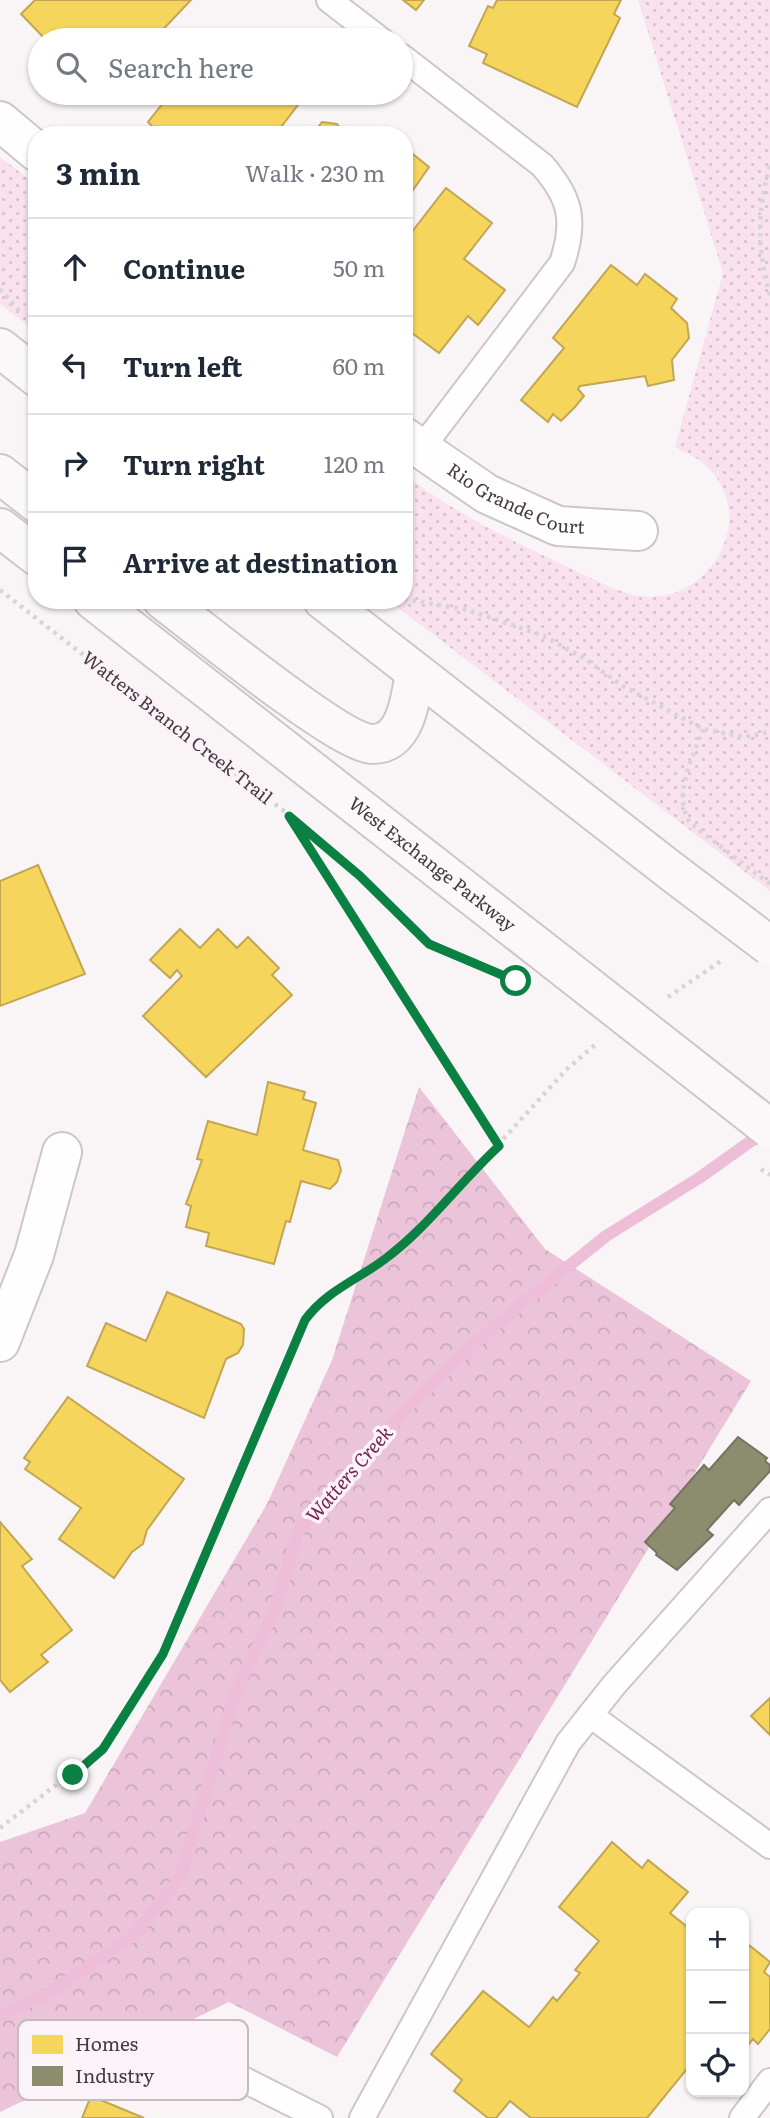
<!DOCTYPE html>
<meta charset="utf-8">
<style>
body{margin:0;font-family:Literata,serif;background:#f6f6f7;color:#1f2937}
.controls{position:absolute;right:21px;bottom:21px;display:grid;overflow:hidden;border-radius:14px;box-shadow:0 2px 5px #0004}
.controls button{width:63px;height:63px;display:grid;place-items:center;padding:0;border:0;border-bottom:2px solid #e0e1e3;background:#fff;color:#1f2937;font:35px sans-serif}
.stop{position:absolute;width:21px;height:21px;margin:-16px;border:5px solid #0b8043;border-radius:50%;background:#fff}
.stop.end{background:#0b8043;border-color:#fff;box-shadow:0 2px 7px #0008}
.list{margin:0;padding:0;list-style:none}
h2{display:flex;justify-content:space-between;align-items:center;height:91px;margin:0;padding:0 28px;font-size:30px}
h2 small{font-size:23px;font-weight:400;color:#747a83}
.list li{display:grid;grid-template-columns:46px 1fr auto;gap:21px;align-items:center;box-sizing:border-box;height:98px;padding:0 28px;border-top:2px solid #e0e1e3}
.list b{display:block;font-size:26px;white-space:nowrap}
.list em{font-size:23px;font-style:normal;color:#747a83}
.icon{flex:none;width:38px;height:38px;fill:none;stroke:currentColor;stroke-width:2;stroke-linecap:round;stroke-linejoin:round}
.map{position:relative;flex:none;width:770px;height:2118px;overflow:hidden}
.search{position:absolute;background:#fff;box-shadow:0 2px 5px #0004;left:28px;top:28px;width:385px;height:77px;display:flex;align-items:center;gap:18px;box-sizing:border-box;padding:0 24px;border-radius:38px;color:#747a83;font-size:26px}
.panel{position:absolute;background:#fff;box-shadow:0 2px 5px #0004;left:28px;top:126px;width:385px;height:483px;border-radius:28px}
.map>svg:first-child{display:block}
.green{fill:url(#green-dots)}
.forest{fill:url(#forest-crowns)}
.homes{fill:#f6d55c;stroke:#c2a654;stroke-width:2}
.industry{fill:#8c8c6e;stroke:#777360;stroke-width:2}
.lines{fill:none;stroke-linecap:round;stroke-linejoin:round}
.stream{stroke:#eebdd8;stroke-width:12}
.lane-casing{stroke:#cec5ca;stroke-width:28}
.street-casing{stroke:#cec5ca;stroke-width:42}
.secondary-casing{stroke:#cec5ca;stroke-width:42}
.path{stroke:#d7d4d5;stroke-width:4.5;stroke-dasharray:3.5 5;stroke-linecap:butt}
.lane{stroke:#fefefe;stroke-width:24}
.street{stroke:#fefefe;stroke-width:38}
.secondary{stroke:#fbf8fa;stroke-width:38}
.secondary-bridge-casing{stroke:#cec5ca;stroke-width:42;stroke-linecap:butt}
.path-bridge{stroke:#d7d4d5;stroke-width:4.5;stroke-dasharray:3.5 5;stroke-linecap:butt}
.secondary-bridge{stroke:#fbf8fa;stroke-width:38}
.route{stroke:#0b8043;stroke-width:9}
.labels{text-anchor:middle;stroke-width:7;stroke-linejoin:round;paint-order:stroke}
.street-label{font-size:18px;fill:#473840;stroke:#fbf3f7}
.water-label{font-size:19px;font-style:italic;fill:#732456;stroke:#fbf3f7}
.key{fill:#fbf3f7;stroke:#c5bbc0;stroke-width:2}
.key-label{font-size:19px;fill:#473840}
</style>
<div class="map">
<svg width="770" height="2118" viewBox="0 0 770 2118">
<defs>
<pattern id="green-dots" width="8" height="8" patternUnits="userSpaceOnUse" patternTransform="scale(1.75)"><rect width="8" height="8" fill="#f9e1ed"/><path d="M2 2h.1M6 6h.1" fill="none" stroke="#d7c2cc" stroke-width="1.8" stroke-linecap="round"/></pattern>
<pattern id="forest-crowns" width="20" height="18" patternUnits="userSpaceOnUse" patternTransform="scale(1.75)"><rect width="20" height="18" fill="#ebc4d9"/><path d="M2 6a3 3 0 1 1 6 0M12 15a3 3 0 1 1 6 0" fill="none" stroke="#cba9bb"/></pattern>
</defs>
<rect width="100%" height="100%" fill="#f9f5f7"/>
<!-- green -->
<g class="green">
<path d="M638,0h132v891l-382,-291h16v-126c50,39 105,65 162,92 26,12 55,30 84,31 61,0 103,-73 64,-123 -10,-13 -25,-20 -39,-27l48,-174z"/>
<path d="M0,157l37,28v147l-37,-28z"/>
</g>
<!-- forest -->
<path class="forest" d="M419,1087l126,162 206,132 -414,676 -108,-55 -229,110v-270l85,-29 182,-309 65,-144z"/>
<!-- homes -->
<g class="homes">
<path d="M35,0h156l-38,40h-107l-25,-26z"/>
<path d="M403,0h21l-8,10z"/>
<path d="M497,0h124l-7,14 6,4 -43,89 -94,-44 4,-9 -18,-8 19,-40 5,2z"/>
<path d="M275,30l13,10h-21z"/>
<path d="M171,93h136l-32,42h-115l-12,-13z"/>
<path d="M322,122l15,2 8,11h-33z"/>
<path d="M404,147l25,20 -25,36z"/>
<path d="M446,188l46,35 -28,36 41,31 -27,35 -10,-9 -29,37 -35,-26v-85z"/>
<path d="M611,265l26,20 8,-11 32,25 -6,9 16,15 2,15 -17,22 2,20 -26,6 -3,-10 -65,10 -2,3 6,7 -9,11 -14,14 -8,-7 -5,8 -27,-22 43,-52 -11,-10z"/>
<path d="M38,865l47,109 -85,32v-125z"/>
<path d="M180,929l20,19 18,-19 19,19 11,-11 31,31 -7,7 20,20 -86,82 -63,-61 39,-40 -5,-6 -7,8 -20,-18z"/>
<path d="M268,1082l37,10 -2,7 13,4 -13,47 35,10 3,10 -4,12 -7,7 -29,-8 -11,41 -4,-1 -12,43 -68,-18 3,-13 -23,-6 5,-21 -5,-2 16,-44 -5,-1 11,-38 49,14z"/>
<path d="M167,1292l74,32 3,5 -1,16 -5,8 -12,6 -22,59 -117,-52 19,-43 40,18z"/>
<path d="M68,1397l116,82 -37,51 -4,14 -11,8 -18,26 -55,-39 22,-31 -56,-39 5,-7 -6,-4z"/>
<path d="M0,1522l32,37 -10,7 50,64 -31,25 7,7 -38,30 -10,-12z"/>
<path d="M770,1698v37l-19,-19z"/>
<path d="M612,1842l30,26 6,-8 40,32 -18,21 21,17v134l-44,54h-116l-21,-17 -14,17h-8l-34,-27 8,-11 -31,-26 52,-63 46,36 24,-30 4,4 23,-28 -5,-3 24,-29 -40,-34z"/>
<path d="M744,1941l26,21 -6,10 6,5v52l-12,15 -5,-5 -9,11z"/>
<path d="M91,2096l53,22h-62z"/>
</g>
<!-- industry -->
<path class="industry" d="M738,1437l29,21 -2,3 5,4v6l-31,34 -5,-5 -27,30 6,5 -36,35 -21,-15 1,-2 -12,-11 30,-34 -5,-4 34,-39 5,5z"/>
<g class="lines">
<!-- stream -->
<path class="stream" d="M0,2016l51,-24 81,-55 48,-60 55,-182 41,-89 22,-74 110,-125 84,-79 114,-92 93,-58 65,-46"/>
<defs>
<g id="lane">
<path d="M329,0l52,40"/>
<path d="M401,56l141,109c29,33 34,56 20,98l-141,186"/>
<path d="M590,1715l180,131"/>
<path d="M211,2063l109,55"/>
<path d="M362,2118l206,-375 46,-58 156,-175"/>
<path d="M742,2118l28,-37"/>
</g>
<g id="street">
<path d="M0,121l37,31"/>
<path id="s1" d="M404,437l83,57 71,32 80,5"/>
<path d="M0,1342l34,-87 28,-103"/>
</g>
<g id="secondary">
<path d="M0,348l37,29"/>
<path d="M0,474l37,29"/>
<path d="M0,528l37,28"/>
<path id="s2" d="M93,600l464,362"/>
<path d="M163,600c34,26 178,144 210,144 34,0 38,-49 42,-72"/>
<path d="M323,600l348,271"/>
</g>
</defs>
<!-- lane casing -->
<use href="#lane" class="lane-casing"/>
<!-- street casing -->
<use href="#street" class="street-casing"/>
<!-- secondary casing -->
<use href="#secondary" class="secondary-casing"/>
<!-- path -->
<g class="path">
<path d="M770,166c-13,43 -13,86 0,129"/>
<path d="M0,289l20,23"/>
<path d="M0,590l289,225 210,331"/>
<path d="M404,599l64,11 76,26 41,23 36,26 82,44 41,8 26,-5"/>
<path d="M703,729c-10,29 -31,65 -13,94l80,61"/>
<path d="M292,818l68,58 69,68 75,32"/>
<path d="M668,997l53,-36"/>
<path d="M0,1828l103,-79 27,-39 33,-56 142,-334 25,-27 55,-34 42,-36 138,-152 31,-27"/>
</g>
<!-- lane -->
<use href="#lane" class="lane"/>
<!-- street -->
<use href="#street" class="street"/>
<!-- secondary -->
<use href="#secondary" class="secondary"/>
<defs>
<g id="secondary-bridge">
<path d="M671,871l99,75"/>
<path d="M557,962l213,167"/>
</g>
</defs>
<!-- secondary-bridge casing -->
<use href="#secondary-bridge" class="secondary-bridge-casing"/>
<!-- path-bridge -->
<path class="path-bridge" d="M761,1169l9,6"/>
<!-- secondary-bridge -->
<use href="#secondary-bridge" class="secondary-bridge"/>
</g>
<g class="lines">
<!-- route -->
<path class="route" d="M73,1775l30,-26 60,-95 142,-334c21,-29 52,-40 80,-61 43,-32 75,-77 114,-113l-210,-330 71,60 69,68 87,37"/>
</g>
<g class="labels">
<!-- street labels -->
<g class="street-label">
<text dy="6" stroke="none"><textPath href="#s1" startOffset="130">Rio Grande Court</textPath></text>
<text transform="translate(177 728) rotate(38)" y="6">Watters Branch Creek Trail</text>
<text dy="6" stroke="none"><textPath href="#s2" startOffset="430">West Exchange Parkway</textPath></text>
</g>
<!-- water labels -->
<g class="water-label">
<text transform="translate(349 1474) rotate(-49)" y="7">Watters Creek</text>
</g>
</g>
<!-- legend -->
<rect x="18" y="2020" width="230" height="80" rx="10" class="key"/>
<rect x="32" y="2035" width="31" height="19" fill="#f6d55c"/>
<rect x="32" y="2066" width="31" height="20" fill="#8c8c6e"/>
<g class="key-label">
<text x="75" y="2051">Homes</text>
<text x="75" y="2083">Industry</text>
</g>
</svg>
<div class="controls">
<button>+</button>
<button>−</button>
<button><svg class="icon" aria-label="locate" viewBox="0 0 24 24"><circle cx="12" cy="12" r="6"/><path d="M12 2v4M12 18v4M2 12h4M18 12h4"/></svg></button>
</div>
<div class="stop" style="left:516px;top:981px"></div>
<div class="stop end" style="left:73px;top:1775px"></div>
<div class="search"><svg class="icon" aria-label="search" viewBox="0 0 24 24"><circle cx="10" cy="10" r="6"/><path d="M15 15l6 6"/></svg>Search here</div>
<section class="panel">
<h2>3 min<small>Walk · 230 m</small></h2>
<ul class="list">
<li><svg class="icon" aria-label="ahead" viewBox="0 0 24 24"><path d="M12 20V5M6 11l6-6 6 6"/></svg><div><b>Continue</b></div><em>50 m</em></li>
<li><svg class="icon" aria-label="left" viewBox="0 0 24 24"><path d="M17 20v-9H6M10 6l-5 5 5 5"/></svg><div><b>Turn left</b></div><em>60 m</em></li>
<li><svg class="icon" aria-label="right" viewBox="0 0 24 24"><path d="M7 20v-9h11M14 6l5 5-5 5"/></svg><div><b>Turn right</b></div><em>120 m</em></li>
<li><svg class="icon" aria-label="arrive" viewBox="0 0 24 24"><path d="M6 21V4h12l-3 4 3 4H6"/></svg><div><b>Arrive at destination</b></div></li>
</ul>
</section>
</div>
